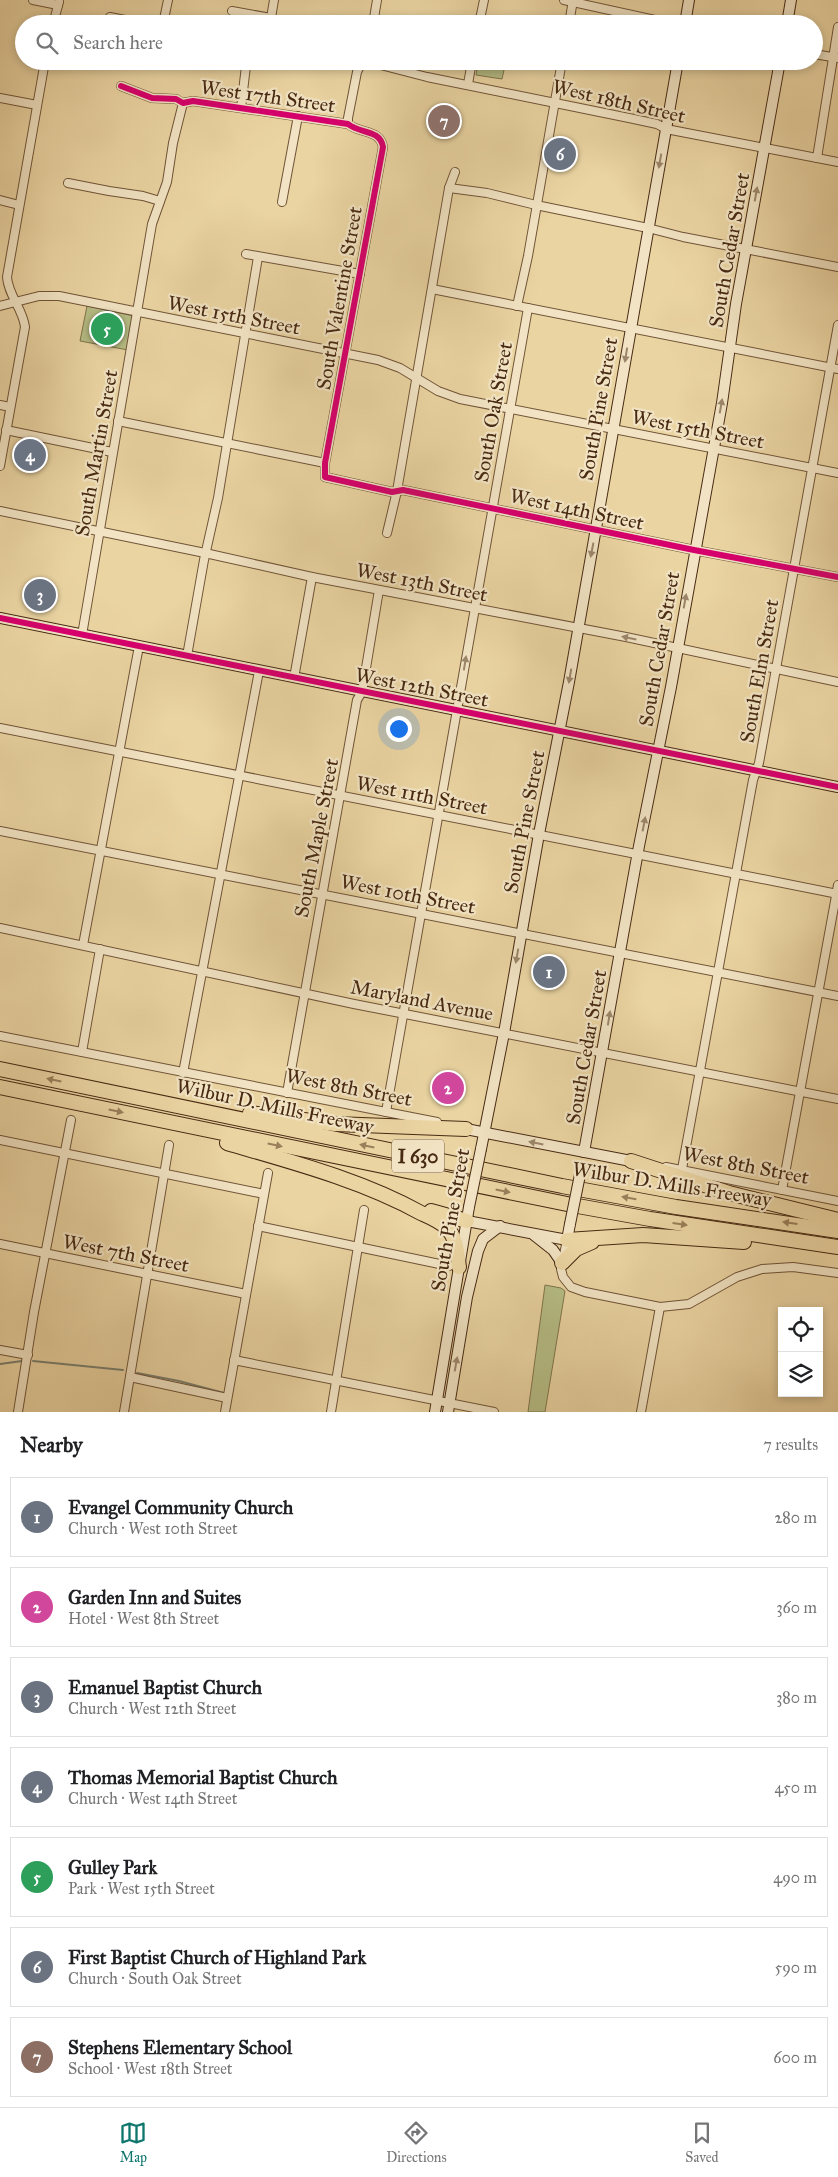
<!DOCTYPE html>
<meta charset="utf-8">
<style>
body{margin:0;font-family:"IM FELL Great Primer",serif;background:#f6f6f6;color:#202124}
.controls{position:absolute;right:15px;bottom:15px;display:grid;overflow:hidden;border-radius:0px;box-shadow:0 2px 8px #0003}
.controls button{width:45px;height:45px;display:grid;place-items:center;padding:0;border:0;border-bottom:1px solid #e0e0e0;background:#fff;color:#202124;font:25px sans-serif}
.you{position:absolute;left:398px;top:728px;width:18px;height:18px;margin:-12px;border:4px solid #fff;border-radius:50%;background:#1a73e8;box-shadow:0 0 0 8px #1a73e833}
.badge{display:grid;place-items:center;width:32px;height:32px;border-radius:50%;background:#0f766e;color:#fff;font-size:16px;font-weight:700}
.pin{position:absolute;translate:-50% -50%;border:2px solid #fff;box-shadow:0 1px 5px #0006}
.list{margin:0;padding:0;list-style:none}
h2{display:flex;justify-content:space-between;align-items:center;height:65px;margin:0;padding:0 20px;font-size:21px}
h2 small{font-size:16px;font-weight:400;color:#757577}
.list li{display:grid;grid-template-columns:32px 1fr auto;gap:15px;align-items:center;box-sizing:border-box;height:80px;margin:0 10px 10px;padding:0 10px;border:1px solid #e0e0e0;border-radius:0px}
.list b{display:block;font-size:19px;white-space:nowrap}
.list p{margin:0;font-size:16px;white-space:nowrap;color:#757577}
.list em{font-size:16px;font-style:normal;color:#757577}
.icon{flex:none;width:28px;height:28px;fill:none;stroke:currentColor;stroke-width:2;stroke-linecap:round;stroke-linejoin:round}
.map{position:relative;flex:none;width:838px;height:1412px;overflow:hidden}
.search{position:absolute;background:#fff;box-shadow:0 2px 8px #0003;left:15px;right:15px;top:15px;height:55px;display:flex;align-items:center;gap:12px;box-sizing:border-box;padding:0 18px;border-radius:28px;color:#757577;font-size:19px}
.sheet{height:695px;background:#fff}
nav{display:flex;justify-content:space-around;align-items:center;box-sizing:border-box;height:70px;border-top:1px solid #e0e0e0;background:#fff;font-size:14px;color:#757577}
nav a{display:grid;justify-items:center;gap:2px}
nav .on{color:#0f766e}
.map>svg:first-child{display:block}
.green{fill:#b6bd85;stroke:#7f744c}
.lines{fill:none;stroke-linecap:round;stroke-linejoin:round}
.stream{stroke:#797f70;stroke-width:2}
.minor-casing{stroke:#705437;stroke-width:10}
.secondary-casing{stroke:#482a13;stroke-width:12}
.motorway-casing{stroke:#482a13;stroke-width:16}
.minor{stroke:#f1e3c3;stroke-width:8}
.secondary{stroke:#f1e3c3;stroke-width:10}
.motorway{stroke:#ead4a2;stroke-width:14}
.secondary-bridge-casing{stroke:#482a13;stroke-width:12;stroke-linecap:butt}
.secondary-bridge{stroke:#f1e3c3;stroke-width:10}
.cycleway-casing{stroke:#f1e3c3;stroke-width:9}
.cycleway{stroke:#d6006c;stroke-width:6}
.oneway{fill:#9c866b}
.oneway2{fill:#997f5a}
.labels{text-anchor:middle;stroke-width:4.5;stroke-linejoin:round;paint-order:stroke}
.shield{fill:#f1e3c3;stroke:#7b6248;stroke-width:1}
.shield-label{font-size:19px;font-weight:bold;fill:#482a13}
.street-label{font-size:20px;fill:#482a13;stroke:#f1e3c3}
</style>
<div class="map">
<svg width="838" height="1412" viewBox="0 0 838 1412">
<rect width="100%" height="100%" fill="#ead4a2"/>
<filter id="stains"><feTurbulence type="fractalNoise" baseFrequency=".004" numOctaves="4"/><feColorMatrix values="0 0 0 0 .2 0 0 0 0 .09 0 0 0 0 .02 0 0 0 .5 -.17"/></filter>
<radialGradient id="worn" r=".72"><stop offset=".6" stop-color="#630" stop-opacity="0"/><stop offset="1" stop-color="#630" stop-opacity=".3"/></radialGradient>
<!-- green -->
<g class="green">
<path d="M478,61h28l-4,18 -26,-4z"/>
<path d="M87,306l47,10 -6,34 -48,-9z"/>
<path d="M545,1285l16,3 4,3 -20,121h-17z"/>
</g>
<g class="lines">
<!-- stream -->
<g class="stream">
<path d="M33,1361l90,9"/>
<path d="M0,1364l22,-3"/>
<path d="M137,1373l42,8 45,12"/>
</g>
<defs>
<g id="minor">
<path d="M33,0l25,5"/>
<path d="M564,0l109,24"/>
<path d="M232,11l39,7"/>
<path d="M110,17l35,7"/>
<path d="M53,24l6,-22"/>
<path d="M163,24l5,-24"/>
<path d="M270,24l4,-24"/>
<path d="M373,24l4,-24"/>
<path d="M479,24l5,-24"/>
<path d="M569,24l4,-24"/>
<path d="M814,54l24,4"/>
<path d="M365,61l62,16 202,41 28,6 9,5 172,33"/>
<path d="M468,84l4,-23"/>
<path d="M121,86l31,12 24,1 7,4 10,-2 155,23c12,10 32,5 35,23l-58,316v14l67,15 11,-2 291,60 144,27"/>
<path d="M0,98l37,7"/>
<path d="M241,108l5,-42"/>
<path d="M348,124v-6l9,-46 3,-6 6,-5"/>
<path d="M817,158l21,-131"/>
<path d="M68,183l41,8 34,5 17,5"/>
<path d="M449,188l38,5 49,12 112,23 35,9 155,30"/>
<path d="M0,200l19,5"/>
<path d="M282,202l16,-86"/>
<path d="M246,254l114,20"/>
<path d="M432,289l406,80"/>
<path d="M0,306l39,-10h20l319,64 22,8 38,23 22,8 378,74"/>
<path d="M517,306l11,-50 34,-195"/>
<path d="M0,405l10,2"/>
<path d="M118,421l207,42"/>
<path d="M6,430l106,22"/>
<path d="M0,466l25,-139c-2,-18 -17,-32 -18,-50l38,-216"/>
<path d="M0,511l205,42 107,24 314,60 212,45"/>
<path d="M387,533l10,-42 52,-303 6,-16"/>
<path d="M82,635l70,-411 15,-42 6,-39 10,-40"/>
<path d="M187,656l17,-96 14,-62 40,-241"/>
<path d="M294,678l18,-101"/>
<path d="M0,728l838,166"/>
<path d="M0,831l838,165"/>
<path d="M0,928l354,76 484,95"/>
<path d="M83,945l56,-299"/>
<path d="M0,1036l437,86"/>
<path d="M82,1052l18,-103"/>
<path d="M183,1073l76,-402"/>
<path d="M287,1093l70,-393 5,-8 17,-102"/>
<path d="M386,1112l142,-804"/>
<path d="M0,1140l264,54"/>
<path d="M666,1167l172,34"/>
<path d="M682,1169l71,-389 6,-17 79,-438"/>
<path d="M782,1190l56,-305"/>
<path d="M258,1226l191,40"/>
<path d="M567,1240l-6,29 2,8 8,10 14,5 75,15 29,-3 48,-27 25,-8 31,-2 45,6"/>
<path d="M0,1244l246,50"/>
<path d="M0,1350l28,5"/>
<path d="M234,1360l260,52"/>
<path d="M130,1377l97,21"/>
<path d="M18,1412l16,-100 37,-192"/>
<path d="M124,1412l45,-267"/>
<path d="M225,1412l43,-239"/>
<path d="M331,1412l33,-202"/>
<path d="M641,1412l19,-105"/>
</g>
<g id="secondary">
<path d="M685,24l4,-24"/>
<path d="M787,24l4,-24"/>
<path d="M0,618l838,169"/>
<path d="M466,1129l165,32"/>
<path d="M481,1149l23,-116 35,-199 30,-152 109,-621"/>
<path d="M584,1152l55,-306 32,-159 51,-284 14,-99 44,-243"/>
<path d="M467,1221l100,19 3,-16"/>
<path d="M534,1235l19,15 9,13"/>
<path d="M435,1412l34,-205"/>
<path d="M448,1412l19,-115 11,-46 5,-12 17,-13"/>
</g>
<g id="motorway">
<path d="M0,1069l562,117 114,21 162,24"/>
<path d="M0,1087l572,118 78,14 188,28"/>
<path d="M250,1113l85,11 131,5"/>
<path d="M227,1143c65,19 134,37 194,70 9,4 19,8 26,15 10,10 10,26 12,39"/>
<path d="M631,1161l98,32 109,27"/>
<path d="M431,1211l36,10"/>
<path d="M567,1240l76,-5 101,7"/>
<path d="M562,1263l14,-14 16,-7"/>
</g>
</defs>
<!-- minor casing -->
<use href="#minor" class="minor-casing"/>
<!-- secondary casing -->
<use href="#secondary" class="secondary-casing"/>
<!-- motorway casing -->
<use href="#motorway" class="motorway-casing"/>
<!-- minor -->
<use href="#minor" class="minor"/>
<!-- secondary -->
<use href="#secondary" class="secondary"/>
<!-- motorway -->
<use href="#motorway" class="motorway"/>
<defs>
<g id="secondary-bridge">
<path d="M469,1207l12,-58"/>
<path d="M570,1224l12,-59"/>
</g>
</defs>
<!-- secondary-bridge casing -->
<use href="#secondary-bridge" class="secondary-bridge-casing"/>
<!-- secondary-bridge -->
<use href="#secondary-bridge" class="secondary-bridge"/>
<defs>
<g id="cycleway">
<path d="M121,86l31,12 24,1 7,4 10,-2 155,23c12,10 32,5 35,23l-58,316v14l67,15 11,-2 291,60 144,27"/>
<path d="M0,618l838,169"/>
</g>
</defs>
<!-- cycleway casing -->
<use href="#cycleway" class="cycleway-casing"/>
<!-- cycleway -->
<use href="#cycleway" class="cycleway"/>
</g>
<!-- one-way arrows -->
<defs><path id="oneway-solid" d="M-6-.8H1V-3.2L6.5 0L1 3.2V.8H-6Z" transform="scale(1.25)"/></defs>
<g class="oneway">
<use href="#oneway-solid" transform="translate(660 161) rotate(100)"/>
<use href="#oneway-solid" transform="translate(756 194) rotate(-80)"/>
<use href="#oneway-solid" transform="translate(626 355) rotate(99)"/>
<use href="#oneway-solid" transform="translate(721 406) rotate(-80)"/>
<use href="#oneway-solid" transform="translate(592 550) rotate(101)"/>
<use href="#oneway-solid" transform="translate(685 601) rotate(-80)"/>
<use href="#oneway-solid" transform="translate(629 638) rotate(-168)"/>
<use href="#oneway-solid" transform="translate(465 663) rotate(-81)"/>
<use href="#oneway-solid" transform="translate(570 676) rotate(100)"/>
<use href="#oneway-solid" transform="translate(644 824) rotate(-79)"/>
<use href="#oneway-solid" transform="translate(517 956) rotate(100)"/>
<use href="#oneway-solid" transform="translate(609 1018) rotate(-81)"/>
<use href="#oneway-solid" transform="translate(536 1143) rotate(-169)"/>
<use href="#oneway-solid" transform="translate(456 1364) rotate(-80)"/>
</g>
<g class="oneway2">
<use href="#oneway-solid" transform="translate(54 1080) rotate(-168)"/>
<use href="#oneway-solid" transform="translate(116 1111) rotate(12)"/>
<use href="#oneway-solid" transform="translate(275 1145) rotate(12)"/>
<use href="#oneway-solid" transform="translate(367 1146) rotate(-168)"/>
<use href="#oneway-solid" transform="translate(503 1191) rotate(11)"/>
<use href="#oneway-solid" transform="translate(629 1198) rotate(-170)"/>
<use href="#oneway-solid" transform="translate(790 1223) rotate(-172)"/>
<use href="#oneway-solid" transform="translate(680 1224) rotate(8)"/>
</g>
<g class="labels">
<!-- shield labels -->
<rect class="shield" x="392" y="1139.5" width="52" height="33" rx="4"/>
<g class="shield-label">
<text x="418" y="1163">I 630</text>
</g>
<!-- street labels -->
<g class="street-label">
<text transform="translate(268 96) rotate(8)" y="7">West 17th Street</text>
<text transform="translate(619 101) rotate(13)" y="7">West 18th Street</text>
<text transform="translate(729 250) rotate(-80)" y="7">South Cedar Street</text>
<text transform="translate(339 298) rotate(-80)" y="7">South Valentine Street</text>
<text transform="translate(234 315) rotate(11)" y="7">West 15th Street</text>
<text transform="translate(598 409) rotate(-80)" y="7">South Pine Street</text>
<text transform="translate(493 412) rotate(-80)" y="7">South Oak Street</text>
<text transform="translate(698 429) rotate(11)" y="7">West 15th Street</text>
<text transform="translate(96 453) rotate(-80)" y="7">South Martin Street</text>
<text transform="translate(577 509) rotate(12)" y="7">West 14th Street</text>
<text transform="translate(422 582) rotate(11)" y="7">West 13th Street</text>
<text transform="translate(659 649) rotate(-80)" y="7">South Cedar Street</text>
<text transform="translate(759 671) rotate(-80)" y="7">South Elm Street</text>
<text transform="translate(422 687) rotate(11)" y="7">West 12th Street</text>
<text transform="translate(422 795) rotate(11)" y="7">West 11th Street</text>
<text transform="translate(524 822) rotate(-79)" y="7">South Pine Street</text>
<text transform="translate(316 838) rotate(-79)" y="7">South Maple Street</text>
<text transform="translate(408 894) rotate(11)" y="7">West 10th Street</text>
<text transform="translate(422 1000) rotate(11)" y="7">Maryland Avenue</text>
<text transform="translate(586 1047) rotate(-80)" y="7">South Cedar Street</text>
<text transform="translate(349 1087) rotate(11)" y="7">West 8th Street</text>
<text transform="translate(275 1106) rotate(12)" y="7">Wilbur D. Mills Freeway</text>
<text transform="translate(746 1165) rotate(11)" y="7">West 8th Street</text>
<text transform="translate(672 1184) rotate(9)" y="7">Wilbur D. Mills Freeway</text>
<text transform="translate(450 1220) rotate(-80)" y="7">South Pine Street</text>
<text transform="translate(126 1253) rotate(11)" y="7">West 7th Street</text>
</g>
</g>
<rect width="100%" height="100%" filter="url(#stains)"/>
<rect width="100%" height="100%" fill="url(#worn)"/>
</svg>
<div class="controls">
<button><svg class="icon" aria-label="locate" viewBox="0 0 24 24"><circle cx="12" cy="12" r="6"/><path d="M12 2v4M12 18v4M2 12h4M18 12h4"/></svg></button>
<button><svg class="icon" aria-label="layers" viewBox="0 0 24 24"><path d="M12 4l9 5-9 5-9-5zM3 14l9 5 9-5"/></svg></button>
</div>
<div class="you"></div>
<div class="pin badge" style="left:549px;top:972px;background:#6b7280">1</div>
<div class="pin badge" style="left:448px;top:1088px;background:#d1479c">2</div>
<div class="pin badge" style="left:40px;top:595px;background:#6b7280">3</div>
<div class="pin badge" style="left:30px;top:455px;background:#6b7280">4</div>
<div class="pin badge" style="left:107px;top:329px;background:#2e9e5b">5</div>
<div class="pin badge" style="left:560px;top:154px;background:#6b7280">6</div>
<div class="pin badge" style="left:444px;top:121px;background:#8d6e63">7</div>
<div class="search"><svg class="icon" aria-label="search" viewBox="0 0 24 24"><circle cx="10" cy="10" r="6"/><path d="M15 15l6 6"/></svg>Search here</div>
</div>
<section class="sheet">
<h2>Nearby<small>7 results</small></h2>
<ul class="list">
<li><span class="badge" style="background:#6b7280">1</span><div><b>Evangel Community Church</b><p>Church · West 10th Street</p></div><em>280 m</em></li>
<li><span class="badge" style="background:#d1479c">2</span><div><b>Garden Inn and Suites</b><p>Hotel · West 8th Street</p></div><em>360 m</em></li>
<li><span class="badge" style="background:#6b7280">3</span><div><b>Emanuel Baptist Church</b><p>Church · West 12th Street</p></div><em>380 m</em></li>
<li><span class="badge" style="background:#6b7280">4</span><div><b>Thomas Memorial Baptist Church</b><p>Church · West 14th Street</p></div><em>450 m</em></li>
<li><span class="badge" style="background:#2e9e5b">5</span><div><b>Gulley Park</b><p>Park · West 15th Street</p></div><em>490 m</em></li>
<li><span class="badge" style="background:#6b7280">6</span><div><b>First Baptist Church of Highland Park</b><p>Church · South Oak Street</p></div><em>590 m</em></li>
<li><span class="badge" style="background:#8d6e63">7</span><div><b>Stephens Elementary School</b><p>School · West 18th Street</p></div><em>600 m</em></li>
</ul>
</section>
<nav>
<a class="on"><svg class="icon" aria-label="map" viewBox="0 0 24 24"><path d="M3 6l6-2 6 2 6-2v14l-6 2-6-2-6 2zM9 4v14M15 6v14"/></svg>Map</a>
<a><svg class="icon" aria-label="directions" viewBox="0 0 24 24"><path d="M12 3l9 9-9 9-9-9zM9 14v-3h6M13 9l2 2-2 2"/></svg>Directions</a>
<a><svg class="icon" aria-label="saved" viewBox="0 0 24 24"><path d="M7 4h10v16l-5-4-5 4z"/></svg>Saved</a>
</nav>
